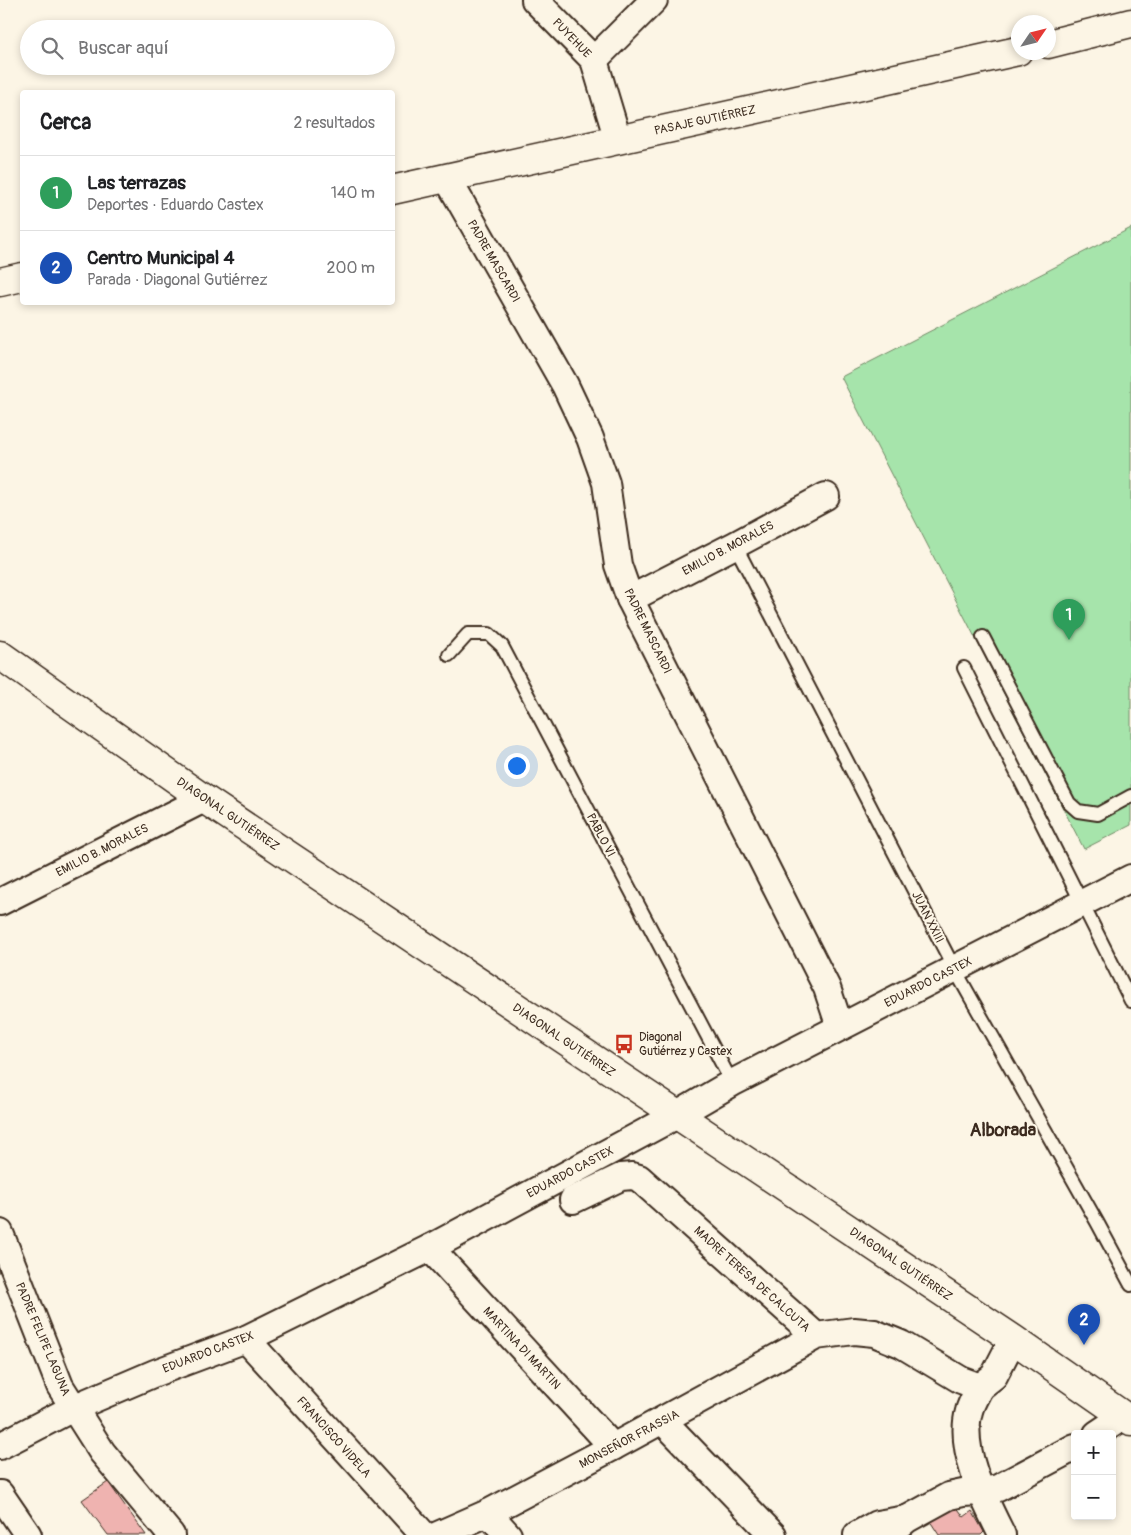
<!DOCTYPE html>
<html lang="es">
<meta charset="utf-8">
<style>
body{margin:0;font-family:Pangolin,sans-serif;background:#f6f6f6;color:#202124}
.controls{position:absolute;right:15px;bottom:15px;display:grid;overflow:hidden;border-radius:5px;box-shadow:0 2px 8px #0003}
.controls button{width:45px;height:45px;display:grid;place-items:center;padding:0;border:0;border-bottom:1px solid #e0e0e0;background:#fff;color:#202124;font:25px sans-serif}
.compass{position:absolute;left:1011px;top:15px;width:45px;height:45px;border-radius:50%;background:#fff;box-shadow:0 2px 8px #0003;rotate:55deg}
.you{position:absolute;left:516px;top:765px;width:18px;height:18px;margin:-12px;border:4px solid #fff;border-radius:50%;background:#1a73e8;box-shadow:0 0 0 8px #1a73e833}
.badge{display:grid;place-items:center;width:32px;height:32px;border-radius:50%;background:#c8321e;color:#fff;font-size:16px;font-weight:700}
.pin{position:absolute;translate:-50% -41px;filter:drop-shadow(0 1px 2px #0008)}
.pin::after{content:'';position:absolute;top:26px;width:18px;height:15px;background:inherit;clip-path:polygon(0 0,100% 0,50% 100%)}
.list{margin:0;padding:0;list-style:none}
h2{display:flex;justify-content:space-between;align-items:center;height:65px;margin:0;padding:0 20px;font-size:21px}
h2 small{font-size:16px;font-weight:400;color:#757577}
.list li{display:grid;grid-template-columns:32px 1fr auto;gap:15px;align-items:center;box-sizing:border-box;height:75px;padding:0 20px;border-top:1px solid #e0e0e0}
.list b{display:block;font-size:19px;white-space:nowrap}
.list p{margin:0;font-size:16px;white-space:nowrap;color:#757577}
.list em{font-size:16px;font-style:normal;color:#757577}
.icon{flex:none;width:28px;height:28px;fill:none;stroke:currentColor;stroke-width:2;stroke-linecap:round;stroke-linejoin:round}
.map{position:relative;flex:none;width:1131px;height:1535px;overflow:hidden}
.search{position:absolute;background:#fff;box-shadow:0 2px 8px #0003;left:20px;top:20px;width:375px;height:55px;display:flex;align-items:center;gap:12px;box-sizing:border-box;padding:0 18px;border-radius:28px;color:#757577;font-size:19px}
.panel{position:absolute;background:#fff;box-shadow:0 2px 8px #0003;left:20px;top:90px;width:375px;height:215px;border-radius:5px}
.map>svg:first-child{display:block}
.green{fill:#a6e4ab;stroke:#708764}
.building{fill:#efb3b0;stroke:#3b2a1e}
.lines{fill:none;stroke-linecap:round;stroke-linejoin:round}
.lane-casing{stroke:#3b2a1e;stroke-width:16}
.street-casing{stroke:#3b2a1e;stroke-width:30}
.secondary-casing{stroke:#3b2a1e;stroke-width:31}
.lane{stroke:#fcf5e5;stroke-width:12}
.street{stroke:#fcf5e5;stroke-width:26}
.secondary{stroke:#fcf5e5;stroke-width:28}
.labels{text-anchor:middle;stroke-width:4;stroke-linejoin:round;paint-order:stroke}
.street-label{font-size:12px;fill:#3b2a1e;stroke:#fcf5e5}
.poi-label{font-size:12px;fill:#3b2a1e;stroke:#fcf5e5;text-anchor:start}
.district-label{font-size:18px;font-weight:bold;fill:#3b2a1e;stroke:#fcf5e5}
</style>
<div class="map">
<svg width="1131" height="1535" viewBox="0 0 1131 1535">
<rect width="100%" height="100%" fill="#fcf5e5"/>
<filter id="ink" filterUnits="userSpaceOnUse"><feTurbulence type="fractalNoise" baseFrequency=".02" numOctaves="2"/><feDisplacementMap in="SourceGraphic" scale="10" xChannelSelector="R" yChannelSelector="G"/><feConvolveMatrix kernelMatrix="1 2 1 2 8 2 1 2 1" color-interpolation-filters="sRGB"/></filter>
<g filter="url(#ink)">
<!-- green -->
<path class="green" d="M1131,228v597l-47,24 -243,-472z"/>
<!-- building -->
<g class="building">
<path d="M108,1482l38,53h-38l-26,-35z"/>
<path d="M953,1502l11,15 8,-6 12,21 -3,3h-42l-11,-17z"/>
</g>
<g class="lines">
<defs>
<g id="lane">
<path d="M735,545l219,423 143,254 34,63"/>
<path d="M983,637l86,166 9,8 20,3 33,-18"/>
<path d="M449,655l19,-21h21l13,12 230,437"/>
<path d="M964,668l167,333"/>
</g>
<g id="street">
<path d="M535,0l59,60 24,80"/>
<path d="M594,60l60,-60"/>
<path d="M447,178l118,207 25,53 16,45 12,82 12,34 197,389 13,39"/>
<path d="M630,599l105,-54 91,-49"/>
<path d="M0,902l204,-103"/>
<path d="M573,1200l48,-23 11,-1 7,2 177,158 38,-5 20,2 27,11 60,36 19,7c-4,8 -9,16 -11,24 -11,39 16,90 33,124"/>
<path d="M0,1233l60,153 42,66 69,83"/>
<path d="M430,1248l183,199"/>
<path d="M246,1339l177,195 2,1"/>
<path d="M980,1387l14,-11 19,-37"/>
<path d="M663,1421l110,114"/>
<path d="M1097,1434l27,-18"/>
<path d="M0,1446l73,-38 82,-35 91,-34 184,-91 247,-133 55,-32 399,-205"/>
<path d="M0,1494l28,41"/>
<path d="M488,1513l20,22"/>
<path d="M438,1535l50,-22 125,-66 203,-111"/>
<path d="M857,1535l20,-11 29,-5"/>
<path d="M888,1535l19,-16 42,-23 14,-3 18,-1 17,-4 77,-41"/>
</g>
<g id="secondary">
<path d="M1048,44l83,-21"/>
<path d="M392,190l626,-139"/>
<path d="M0,282l22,-5"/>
<path d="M0,655l204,144 809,540 118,82"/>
</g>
</defs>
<!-- lane casing -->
<use href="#lane" class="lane-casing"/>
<!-- street casing -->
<use href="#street" class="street-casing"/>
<!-- secondary casing -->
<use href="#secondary" class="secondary-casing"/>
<!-- lane -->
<use href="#lane" class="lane"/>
<!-- street -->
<use href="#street" class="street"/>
<!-- secondary -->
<use href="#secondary" class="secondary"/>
</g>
</g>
<!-- icons -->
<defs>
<symbol id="bus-bare" viewBox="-9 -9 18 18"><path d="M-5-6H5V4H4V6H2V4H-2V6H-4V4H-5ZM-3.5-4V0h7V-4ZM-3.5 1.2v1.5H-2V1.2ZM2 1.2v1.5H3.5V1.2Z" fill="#c8321e" stroke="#fcf5e5" stroke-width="2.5" paint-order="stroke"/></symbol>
</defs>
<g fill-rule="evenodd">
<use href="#bus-bare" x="610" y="1030" width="28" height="28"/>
</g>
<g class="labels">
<!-- street labels -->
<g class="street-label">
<text transform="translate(572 38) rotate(46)" y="4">PUYEHUE</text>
<text transform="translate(705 120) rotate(-12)" y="4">PASAJE GUTIÉRREZ</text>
<text transform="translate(494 261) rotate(60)" y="4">PADRE MASCARDI</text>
<text transform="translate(728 548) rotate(-28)" y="4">EMILIO B. MORALES</text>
<text transform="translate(648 631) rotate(64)" y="4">PADRE MASCARDI</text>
<text transform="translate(228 814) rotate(34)" y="4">DIAGONAL GUTIÉRREZ</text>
<text transform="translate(601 835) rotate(62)" y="4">PABLO VI</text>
<text transform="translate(102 850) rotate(-27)" y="4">EMILIO B. MORALES</text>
<text transform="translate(928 917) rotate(63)" y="4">JUAN XXIII</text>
<text transform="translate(928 982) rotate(-27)" y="4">EDUARDO CASTEX</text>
<text transform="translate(564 1040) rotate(34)" y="4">DIAGONAL GUTIÉRREZ</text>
<text transform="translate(570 1172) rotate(-28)" y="4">EDUARDO CASTEX</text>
<text transform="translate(901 1264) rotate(34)" y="4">DIAGONAL GUTIÉRREZ</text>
<text transform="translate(752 1279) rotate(42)" y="4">MADRE TERESA DE CALCUTA</text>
<text transform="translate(43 1339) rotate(67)" y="4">PADRE FELIPE LAGUNA</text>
<text transform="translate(522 1348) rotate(47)" y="4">MARTINA DI MARTIN</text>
<text transform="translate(208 1352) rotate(-21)" y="4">EDUARDO CASTEX</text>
<text transform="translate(334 1437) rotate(48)" y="4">FRANCISCO VIDELA</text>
<text transform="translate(629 1439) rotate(-28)" y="4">MONSEÑOR FRASSIA</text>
</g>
<!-- poi labels -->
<g class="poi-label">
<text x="639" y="1041">Diagonal<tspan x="639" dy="14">Gutiérrez y Castex</tspan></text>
</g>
<!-- district labels -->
<g class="district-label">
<text x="1003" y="1136">Alborada</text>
</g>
</g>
</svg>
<div class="controls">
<button>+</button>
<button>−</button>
</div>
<svg class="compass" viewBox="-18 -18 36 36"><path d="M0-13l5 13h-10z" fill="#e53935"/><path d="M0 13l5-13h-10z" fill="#757577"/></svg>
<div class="you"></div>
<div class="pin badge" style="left:1069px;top:640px;background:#2e9e5b">1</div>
<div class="pin badge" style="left:1084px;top:1345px;background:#1a4fb4">2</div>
<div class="search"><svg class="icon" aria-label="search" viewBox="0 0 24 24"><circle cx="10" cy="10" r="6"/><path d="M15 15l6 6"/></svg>Buscar aquí</div>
<section class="panel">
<h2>Cerca<small>2 resultados</small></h2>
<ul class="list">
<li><span class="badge" style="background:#2e9e5b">1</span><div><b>Las terrazas</b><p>Deportes · Eduardo Castex</p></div><em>140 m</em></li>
<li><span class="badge" style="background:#1a4fb4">2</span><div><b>Centro Municipal 4</b><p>Parada · Diagonal Gutiérrez</p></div><em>200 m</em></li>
</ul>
</section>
</div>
